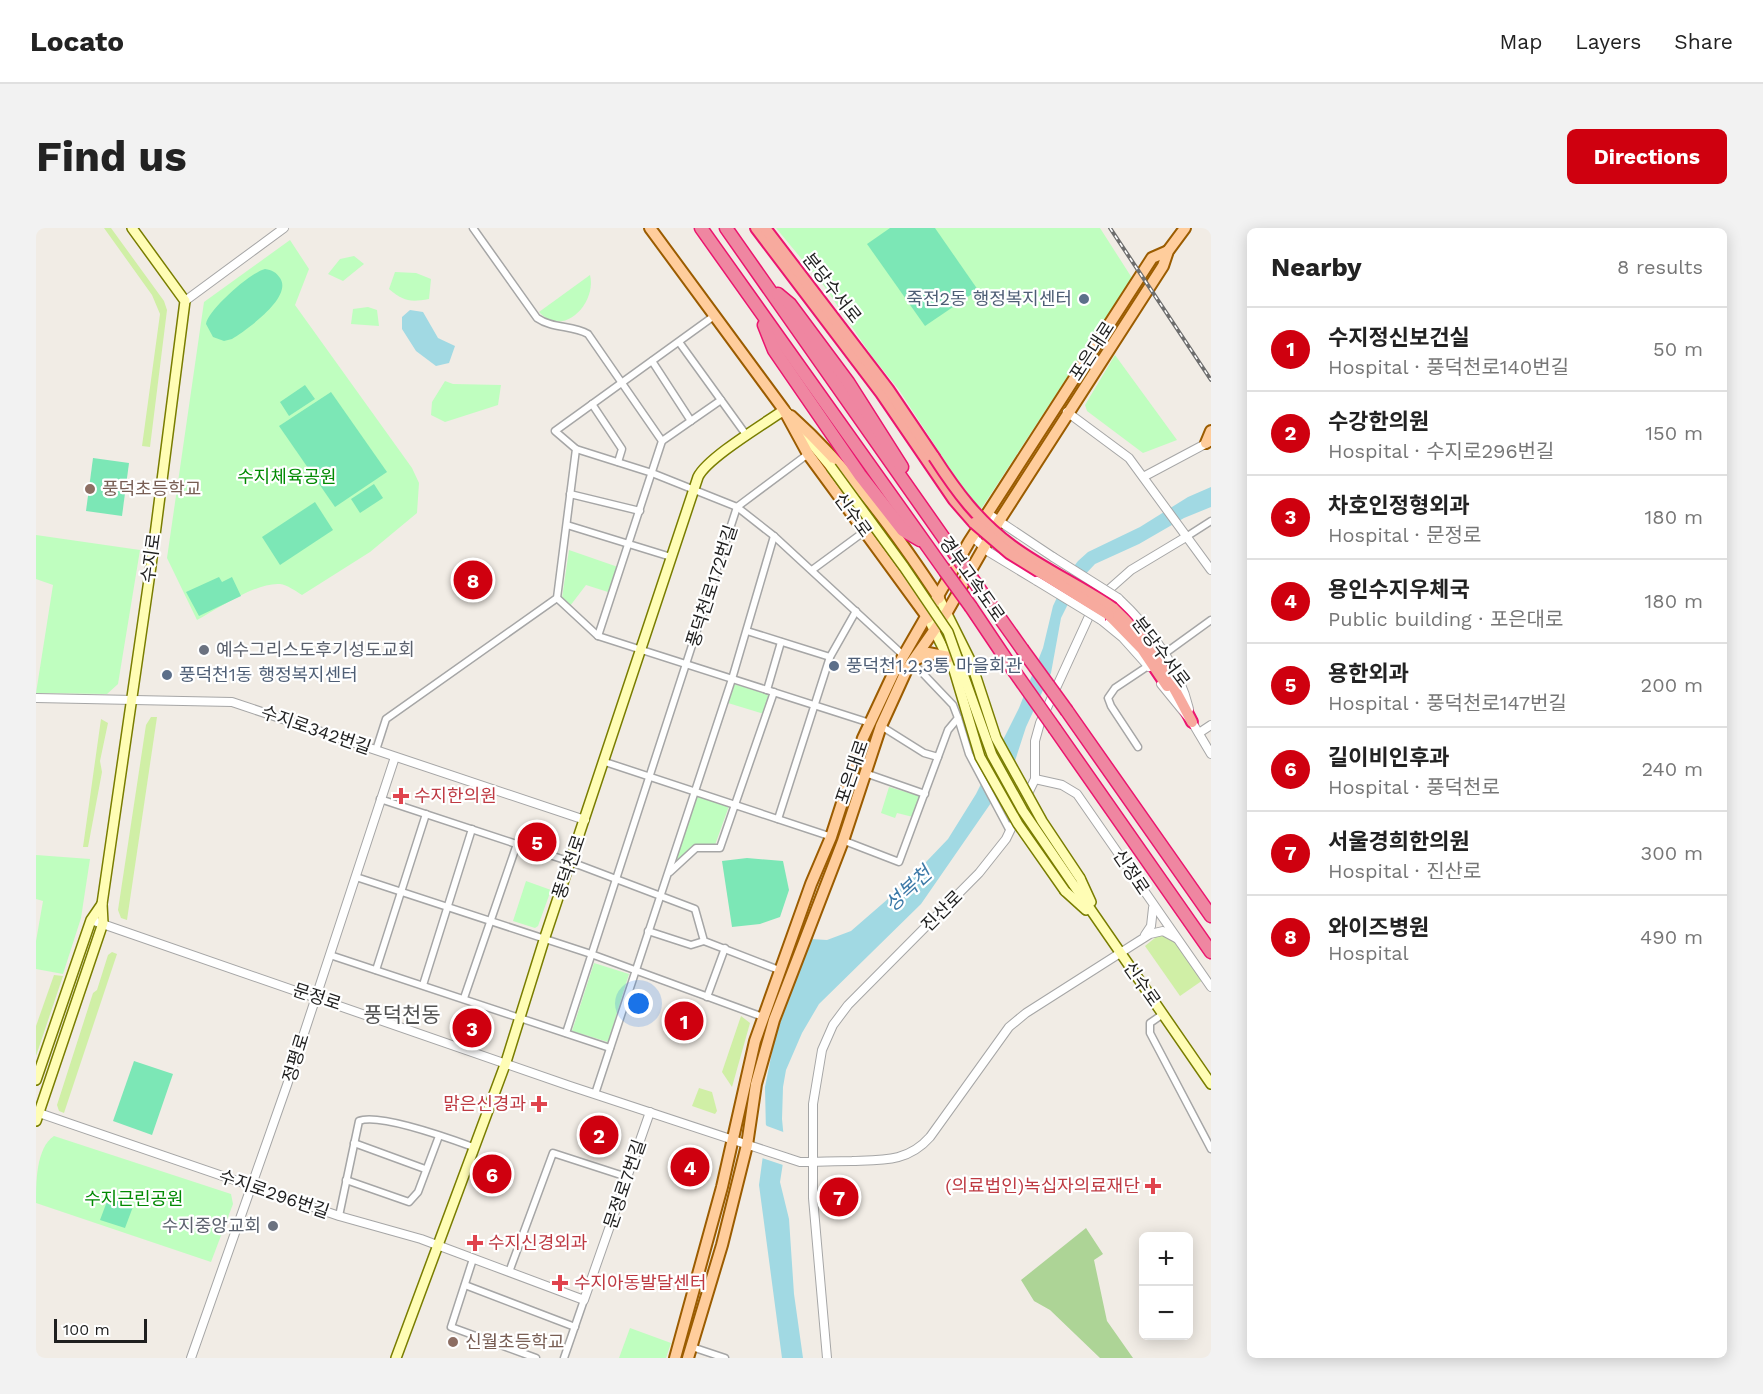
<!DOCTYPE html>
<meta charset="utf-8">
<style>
body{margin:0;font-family:"Work Sans","Noto Sans KR",sans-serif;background:#f2f2f2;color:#222}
.controls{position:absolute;right:18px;bottom:18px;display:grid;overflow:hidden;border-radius:9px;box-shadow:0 3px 15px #0003}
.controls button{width:54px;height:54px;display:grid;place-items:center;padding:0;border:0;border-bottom:2px solid #e0e0e0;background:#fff;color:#222;font:30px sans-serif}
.scale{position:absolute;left:18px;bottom:15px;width:93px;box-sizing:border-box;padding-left:6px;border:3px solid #1f1f1f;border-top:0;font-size:16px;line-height:21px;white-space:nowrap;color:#1f1f1f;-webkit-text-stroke:4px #fff;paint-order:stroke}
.you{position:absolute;left:603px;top:776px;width:21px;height:21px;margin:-15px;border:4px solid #fff;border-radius:50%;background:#1a73e8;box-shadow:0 0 0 9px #1a73e833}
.badge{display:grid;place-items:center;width:39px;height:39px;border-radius:50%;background:#cf000f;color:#fff;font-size:20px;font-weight:700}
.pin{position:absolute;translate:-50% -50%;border:3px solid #fff;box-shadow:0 2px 6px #0006}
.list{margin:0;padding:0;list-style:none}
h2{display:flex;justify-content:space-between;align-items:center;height:78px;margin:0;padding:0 24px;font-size:26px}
h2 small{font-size:20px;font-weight:400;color:#767676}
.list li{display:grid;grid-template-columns:39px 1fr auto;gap:18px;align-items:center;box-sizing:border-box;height:84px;padding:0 24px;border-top:2px solid #e0e0e0}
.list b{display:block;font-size:22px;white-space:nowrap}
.list p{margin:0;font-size:20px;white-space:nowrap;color:#767676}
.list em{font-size:20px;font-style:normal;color:#767676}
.map{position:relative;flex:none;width:1175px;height:1130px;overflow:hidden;border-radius:9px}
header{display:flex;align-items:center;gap:36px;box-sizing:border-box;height:84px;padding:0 30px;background:#fff;border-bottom:2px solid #e0e0e0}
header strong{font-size:28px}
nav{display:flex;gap:33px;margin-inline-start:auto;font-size:21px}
.intro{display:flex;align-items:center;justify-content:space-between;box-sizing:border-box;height:144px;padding:0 36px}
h1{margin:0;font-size:42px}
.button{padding:15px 27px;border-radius:9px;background:#cf000f;color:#fff;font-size:21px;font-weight:700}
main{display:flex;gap:36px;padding:0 36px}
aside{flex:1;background:#fff;border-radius:9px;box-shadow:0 3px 15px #0003}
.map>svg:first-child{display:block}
.grass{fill:#d0efa6}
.forest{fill:#add496}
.park{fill:#bffebf}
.pitch{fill:#7ce7b6}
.water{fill:#a1d9e3}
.pier{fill:#f1ece5}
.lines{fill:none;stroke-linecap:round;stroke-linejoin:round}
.minor-casing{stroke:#a6a6a6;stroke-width:9}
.tertiary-casing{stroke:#a6a6a6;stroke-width:10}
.secondary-casing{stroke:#797d00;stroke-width:12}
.primary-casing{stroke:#9b5c00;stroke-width:14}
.trunk-casing{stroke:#eb156f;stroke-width:14}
.motorway-casing{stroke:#eb156f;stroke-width:15}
.minor{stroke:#fff;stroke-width:6}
.tertiary{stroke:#fff;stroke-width:8}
.secondary{stroke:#fffdb5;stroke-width:9}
.primary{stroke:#ffcd9c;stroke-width:10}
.trunk{stroke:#f7aa9e;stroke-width:10}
.motorway{stroke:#ef86a1;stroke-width:12}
.rail-casing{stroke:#6d6d6d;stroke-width:4}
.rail{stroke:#fff;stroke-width:1.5;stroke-dasharray:4.5;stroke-linecap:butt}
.tertiary-bridge-casing{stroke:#a6a6a6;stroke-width:10;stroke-linecap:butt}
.secondary-bridge-casing{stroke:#797d00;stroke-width:12;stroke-linecap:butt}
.trunk-bridge-casing{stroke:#eb156f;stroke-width:14;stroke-linecap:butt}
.motorway-bridge-casing{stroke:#eb156f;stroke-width:15;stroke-linecap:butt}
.tertiary-bridge{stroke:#fff;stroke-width:8}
.secondary-bridge{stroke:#fffdb5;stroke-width:9}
.trunk-bridge{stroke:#f7aa9e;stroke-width:10}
.motorway-bridge{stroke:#ef86a1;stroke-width:12}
.service-dot{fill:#5c6f8a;stroke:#fff;stroke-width:2}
.education-dot{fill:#8d6e63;stroke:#fff;stroke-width:2}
.worship-dot{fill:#6b7280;stroke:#fff;stroke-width:2}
.health-dot{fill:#e0444e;stroke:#fff;stroke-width:2}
.labels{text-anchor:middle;stroke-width:4.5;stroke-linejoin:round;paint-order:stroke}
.street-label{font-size:18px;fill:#1f1f1f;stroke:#fff}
.service-label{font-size:18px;fill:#4e5e75;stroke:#fff;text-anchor:start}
.park-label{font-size:18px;fill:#018a03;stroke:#fff}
.education-label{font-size:18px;fill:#785e54;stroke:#fff;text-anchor:start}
.worship-label{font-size:18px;fill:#5b616d;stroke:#fff;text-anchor:start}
.health-label{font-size:18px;fill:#be3a42;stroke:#fff;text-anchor:start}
.water-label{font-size:20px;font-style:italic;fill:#3d7aa8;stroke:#fff}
.quarter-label{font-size:21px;fill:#525252;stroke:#fff}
</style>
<header>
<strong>Locato</strong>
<nav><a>Map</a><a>Layers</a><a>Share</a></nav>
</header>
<div class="intro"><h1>Find us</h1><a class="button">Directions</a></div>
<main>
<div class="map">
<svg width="1175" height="1130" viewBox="0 0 1175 1130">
<rect width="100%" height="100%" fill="#f1ece5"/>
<!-- grass -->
<g class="grass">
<path d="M68,0h7l53,73 3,9 -17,137 -8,-1 18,-132 -8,-19z"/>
<path d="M115,489h6l-30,203 -6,-2 -3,-8 28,-185z"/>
<path d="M65,491l7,4 -8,38 2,11 -14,75h-5z"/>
<path d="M1125,705l13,6 29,41 -23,16 -35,-50z"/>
<path d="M76,724l5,2 -53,159 -5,-2 -2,-6 36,-112 4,-3 11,-35z"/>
<path d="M18,747l9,1 -27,80v-30z"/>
<path d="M705,788l9,7 -18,64 -10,-15z"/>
<path d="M663,860l13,4 5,19 -2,3 -23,-8z"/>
</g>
<!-- forest -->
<path class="forest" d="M1050,1000l17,26 -9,6 13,61 26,37h-33l-50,-48 -16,-9 -13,-21z"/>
<!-- park -->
<g class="park">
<path d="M740,0h324l32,50 -151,231 -19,-22 -63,-97 -28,-35 -47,-69z"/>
<path d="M254,12l19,29 -14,36 117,163 7,15 -2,30 -47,39 -68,43c-6,-4 -15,-10 -22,-11 -24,-2 -62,25 -83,36l-30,-62 37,-256z"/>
<path d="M318,28l10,8 -21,17 -15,-7 12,-15z"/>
<path d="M359,44l21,1 15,6 -2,20c-18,3 -25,3 -40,-10z"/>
<path d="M554,47c7,28 -27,64 -51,37z"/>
<path d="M332,79l9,3 2,16 -28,-2 2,-15z"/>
<path d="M1079,127l62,85 -34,13 -56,-42 -2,-6z"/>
<path d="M409,153l8,3 48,1 -3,20 -53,17 -14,-7 1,-13z"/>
<path d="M0,307l104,15 -22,134 -11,10 -71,-1 17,-108 -17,-6z"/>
<path d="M533,322l49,17 -10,25 -22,-7 -16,21 -8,-8z"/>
<path d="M698,456l36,11 -6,19 -36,-11z"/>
<path d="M853,559l31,9 -7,21 -16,-4 -2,5 -14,-5z"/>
<path d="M661,568l32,10 -14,39h-20l-22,21z"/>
<path d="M0,627l54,4 -9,59 -18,56 -27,-5v-28l7,-40 -7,-2z"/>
<path d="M490,653l25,9 -13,36 -3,2 -22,-7z"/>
<path d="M558,735l35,11 -21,68 -36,-11z"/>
<path d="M18,908l177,58 2,10 -22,58 -175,-59c0,-21 0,-55 18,-67z"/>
<path d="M594,1100l41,15 -5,15h-47z"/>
</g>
<!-- pitch -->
<g class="pitch">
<path d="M854,0h45l43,62 -53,36 -58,-82z"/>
<path d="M229,41c7,1 11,3 15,9 13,19 -32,51 -48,61l-8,2 -11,-4 -7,-13c2,-14 45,-52 59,-55z"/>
<path d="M269,157l10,14 -26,17 -9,-14z"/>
<path d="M295,164l56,80 -52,35 -56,-81z"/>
<path d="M57,230l36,5 -7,53 -36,-5z"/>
<path d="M338,256l9,14 -23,15 -9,-14z"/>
<path d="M279,274l18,28 -53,35 -18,-28z"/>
<path d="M183,349l3,5 10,-5 9,19 -42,20 -13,-24z"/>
<path d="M711,630l36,3 6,29 -9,27 -20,7 -28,3 -10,-66z"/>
<path d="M98,833l39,13 -21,61 -39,-14z"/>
<path d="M73,968l25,8 -9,24 -25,-8z"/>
</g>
<!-- water -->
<g class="water">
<path d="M374,82l13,2 15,26 17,8 -6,17 -13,3 -20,-15 -14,-22v-12z"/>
<path d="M1175,259v20l-27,11 -45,26 -44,20 -15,16 -19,38 -10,55 -25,54 -12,37 -12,23 -81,117 -102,100 -17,29 -16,37 -3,17 -1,32 3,31 -5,32 9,37 5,75 9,64h-21l-23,-173 7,-52 -1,-46 10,-50 36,-98 16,1 24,-9 53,-46 44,-46 28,-45 43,-86 24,-60 10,-42 15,-32 10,-13 10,-9 52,-25 48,-30z"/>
</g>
<!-- pier -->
<path class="pier" d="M727,894l4,4 19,7v33l-27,-9z"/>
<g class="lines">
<defs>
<g id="minor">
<path d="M437,0l64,90c16,11 35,7 51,16l74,107 -64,195"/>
<path d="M643,114l68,94"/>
<path d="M616,133l39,60"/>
<path d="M556,176l30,45 -4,13"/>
<path d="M626,213l59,-41"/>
<path d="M540,221l76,24 85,34 37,29 129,119"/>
<path d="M534,266l70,17"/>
<path d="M531,297l104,32"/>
<path d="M1150,309l25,-16"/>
<path d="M776,342l53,-39"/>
<path d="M521,370l41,38 272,87"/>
<path d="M711,403l83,26"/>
<path d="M1128,426l47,-34"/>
<path d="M731,462l14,-48"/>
<path d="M922,490l11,36 41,77"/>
<path d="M845,498l43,27 14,4"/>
<path d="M1102,519l-27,-41 -3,-8 7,-10 33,-22"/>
<path d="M340,522l10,-31 171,-121 19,-149 -21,-18 159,-115"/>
<path d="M569,534l227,75"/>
<path d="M829,545l60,21"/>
<path d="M344,571l191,63 124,47 9,32 75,29"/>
<path d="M742,591l52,-162 26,-46"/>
<path d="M806,612l57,22 49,-132 10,-12 -5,-13 -41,-43"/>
<path d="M634,644l26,-24h24l54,-156"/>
<path d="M320,649l235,77 172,63"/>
<path d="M612,703l43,14 13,-4"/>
<path d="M294,727l280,93"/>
<path d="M340,742l50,-156"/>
<path d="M387,757l49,-156"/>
<path d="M671,769l18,-49"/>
<path d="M428,770l53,-154"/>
<path d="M1127,786l-13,9v10l61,116"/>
<path d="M530,805l171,-526 71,-53"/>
<path d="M559,866l137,-415 42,-143"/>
<path d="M318,915l71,26"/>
<path d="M310,952l63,22 9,-10 21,-56"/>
<path d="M303,988l20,-95c20,-8 92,18 114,26"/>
<path d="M437,1031l-22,68 85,31"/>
<path d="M473,1044l44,-119 74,24"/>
<path d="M429,1057l110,42"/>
<path d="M656,1119l33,11"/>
<path d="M528,1130l20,-58"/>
</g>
<g id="tertiary">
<path d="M149,73l99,-73"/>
<path d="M1031,184l62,46 82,112"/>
<path d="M1109,248l64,-34"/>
<path d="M951,285l66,44"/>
<path d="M937,309l16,15 48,29"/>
<path d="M1082,370c31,29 61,68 71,111"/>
<path d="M1065,392l22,18 26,29"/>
<path d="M1125,456l31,38 19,32"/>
<path d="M0,470l196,4 353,118"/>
<path d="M1163,505l12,-8"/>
<path d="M999,551l27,6 15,9 134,193"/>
<path d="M55,692l479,166 230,76c17,0 35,-1 52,-1 31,-1 56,1 78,-24l79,-110 17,-14 124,-79 13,-3 13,7"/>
<path d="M1109,707l6,-9 2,-18"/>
<path d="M0,884l303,104 82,23 163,61 66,-188"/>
<path d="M155,1130l96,-273 108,-328"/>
<path d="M791,1130l-14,-160v-94l9,-54 11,-25 15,-20 131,-132 27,-34 29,-60v-38l5,-18 56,-122 35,-31 55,-33"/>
</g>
<g id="secondary">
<path d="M766,204l29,35"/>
<path d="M903,370l32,64"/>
<path d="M892,390l26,52"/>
<path d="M1044,650l11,24"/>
<path d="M1037,656l138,200"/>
<path d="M1029,663l21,19"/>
<path d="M0,852l55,-160 11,-16"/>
<path d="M0,893l67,-198 -1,-19 49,-338 34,-265 -53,-73"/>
<path d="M360,1130l110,-296 39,-125 153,-460c9,-19 66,-53 86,-67l4,4"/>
</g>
<g id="primary">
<path d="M614,0l134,182 24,44 120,164"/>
<path d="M755,188c58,52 105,117 148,182"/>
<path d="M1170,215l5,-12"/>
<path d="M879,432l13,-7 21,4"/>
<path d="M639,1130l47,-171 33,-146 56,-157 20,-47 32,-99 30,-64 76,-132 183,-284 16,-7"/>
<path d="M652,1130l34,-113 25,-100 9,-61 18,-64 69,-179 38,-115 26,-57 40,-57 52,-91 164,-255 5,-15 17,-23"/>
</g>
<g id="trunk">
<path d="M720,0l125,165 73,107 20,23"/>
<path d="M729,0l123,161 46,68"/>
<path d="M1077,380c36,33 57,71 79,114"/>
<path d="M1073,387l33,34 25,37"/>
</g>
<g id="motorway">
<path d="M665,0l244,343"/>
<path d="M690,0l229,326"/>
<path d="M742,66l12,10 58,78 54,85"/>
<path d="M728,97l10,25 86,125 43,55 17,10"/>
<path d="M942,359l44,62"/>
<path d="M935,379l43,64"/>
<path d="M1031,483l144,205"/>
<path d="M1019,501l156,223"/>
</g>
</defs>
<!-- minor casing -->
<use href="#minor" class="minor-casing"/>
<!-- tertiary casing -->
<use href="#tertiary" class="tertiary-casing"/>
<!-- secondary casing -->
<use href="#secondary" class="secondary-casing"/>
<!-- primary casing -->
<use href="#primary" class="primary-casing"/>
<!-- trunk casing -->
<use href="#trunk" class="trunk-casing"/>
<!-- motorway casing -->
<use href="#motorway" class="motorway-casing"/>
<!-- minor -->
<use href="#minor" class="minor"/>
<!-- tertiary -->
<use href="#tertiary" class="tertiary"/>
<!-- secondary -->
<use href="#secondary" class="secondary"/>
<!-- primary -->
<use href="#primary" class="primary"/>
<!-- trunk -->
<use href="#trunk" class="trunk"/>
<!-- motorway -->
<use href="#motorway" class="motorway"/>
<defs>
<path id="rail" d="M1074,0l101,152"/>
</defs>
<!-- rail casing -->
<use href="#rail" class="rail-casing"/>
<!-- rail -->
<use href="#rail" class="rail"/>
<defs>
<g id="tertiary-bridge">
<path d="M1017,329l65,41"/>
<path d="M1001,353l64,39"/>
</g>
<g id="secondary-bridge">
<path d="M795,239l73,100 44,65 44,123 31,56 50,73"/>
<path d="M935,434l25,76 46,83 38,57"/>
<path d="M918,442l26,87 38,67 47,67"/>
</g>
<g id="trunk-bridge">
<path d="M898,229c22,34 44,64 78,89 31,23 69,40 101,62"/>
<path d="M938,295l35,30 100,62"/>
</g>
<g id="motorway-bridge">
<path d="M919,326l23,33"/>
<path d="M909,343l26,36"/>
<path d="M986,421l45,62"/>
<path d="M978,443l41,58"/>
</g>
</defs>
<!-- tertiary-bridge casing -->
<use href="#tertiary-bridge" class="tertiary-bridge-casing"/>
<!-- secondary-bridge casing -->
<use href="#secondary-bridge" class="secondary-bridge-casing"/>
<!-- trunk-bridge casing -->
<use href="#trunk-bridge" class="trunk-bridge-casing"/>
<!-- motorway-bridge casing -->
<use href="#motorway-bridge" class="motorway-bridge-casing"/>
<!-- tertiary-bridge -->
<use href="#tertiary-bridge" class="tertiary-bridge"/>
<!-- secondary-bridge -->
<use href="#secondary-bridge" class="secondary-bridge"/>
<!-- trunk-bridge -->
<use href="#trunk-bridge" class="trunk-bridge"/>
<!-- motorway-bridge -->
<use href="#motorway-bridge" class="motorway-bridge"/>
</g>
<!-- markers -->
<g class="service-dot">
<circle cx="1048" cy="71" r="6"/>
<circle cx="798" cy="438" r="6"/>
<circle cx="131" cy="447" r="6"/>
</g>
<g class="education-dot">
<circle cx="54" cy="261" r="6"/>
<circle cx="417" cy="1114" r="6"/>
</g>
<g class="worship-dot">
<circle cx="168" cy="422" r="6"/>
<circle cx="237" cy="998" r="6"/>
</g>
<g class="health-dot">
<path d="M362 559h6v6h6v6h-6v6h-6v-6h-6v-6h6z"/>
<path d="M500 867h6v6h6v6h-6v6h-6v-6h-6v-6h6z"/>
<path d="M1114 949h6v6h6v6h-6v6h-6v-6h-6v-6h6z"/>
<path d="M436 1006h6v6h6v6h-6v6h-6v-6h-6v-6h6z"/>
<path d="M521 1046h6v6h6v6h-6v6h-6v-6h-6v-6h6z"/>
</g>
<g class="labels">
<!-- street labels -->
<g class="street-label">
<text transform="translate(796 60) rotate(52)" y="6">분당수서로</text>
<text transform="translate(1056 123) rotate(-57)" y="6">포은대로</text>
<text transform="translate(817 287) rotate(54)" y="6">신수로</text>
<text transform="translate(115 330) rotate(-82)" y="6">수지로</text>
<text transform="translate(936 351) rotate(55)" y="6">경부고속도로</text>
<text transform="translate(676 358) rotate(-72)" y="6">풍덕천로172번길</text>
<text transform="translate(1125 424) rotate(53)" y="6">분당수서로</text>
<text transform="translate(280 502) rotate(19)" y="6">수지로342번길</text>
<text transform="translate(816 544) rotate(-71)" y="6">포은대로</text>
<text transform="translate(533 639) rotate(-71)" y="6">풍덕천로</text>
<text transform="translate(1095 644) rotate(56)" y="6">신정로</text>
<text transform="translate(906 683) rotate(-45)" y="6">진산로</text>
<text transform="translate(1106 756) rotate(55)" y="6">신수로</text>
<text transform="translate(281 769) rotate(18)" y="6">문정로</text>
<text transform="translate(260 830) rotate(-73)" y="6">정평로</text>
<text transform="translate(589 956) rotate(-71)" y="6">문정로7번길</text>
<text transform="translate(238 966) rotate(19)" y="6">수지로296번길</text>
</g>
<!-- service labels -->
<g class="service-label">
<text x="1036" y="77" text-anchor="end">죽전2동 행정복지센터</text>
<text x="810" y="444">풍덕천1,2,3통 마을회관</text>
<text x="143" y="453">풍덕천1동 행정복지센터</text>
</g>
<!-- park labels -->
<g class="park-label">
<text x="251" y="255">수지체육공원</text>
<text x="98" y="977">수지근린공원</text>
</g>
<!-- education labels -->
<g class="education-label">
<text x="66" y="267">풍덕초등학교</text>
<text x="429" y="1120">신월초등학교</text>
</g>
<!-- worship labels -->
<g class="worship-label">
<text x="180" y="428">예수그리스도후기성도교회</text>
<text x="225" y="1004" text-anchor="end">수지중앙교회</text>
</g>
<!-- health labels -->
<g class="health-label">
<text x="378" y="574">수지한의원</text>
<text x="490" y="882" text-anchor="end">맑은신경과</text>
<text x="1104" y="964" text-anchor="end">(의료법인)녹십자의료재단</text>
<text x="452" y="1021">수지신경외과</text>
<text x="538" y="1061">수지아동발달센터</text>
</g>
<!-- water labels -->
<g class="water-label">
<text transform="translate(872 661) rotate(-43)" y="7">성복천</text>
</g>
<!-- quarter labels -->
<g class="quarter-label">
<text x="366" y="794">풍덕천동</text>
</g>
</g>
</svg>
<div class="controls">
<button>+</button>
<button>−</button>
</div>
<div class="scale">100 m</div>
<div class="you"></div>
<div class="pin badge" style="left:648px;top:793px">1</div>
<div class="pin badge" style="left:563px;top:907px">2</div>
<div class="pin badge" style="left:436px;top:800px">3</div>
<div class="pin badge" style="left:654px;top:939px">4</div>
<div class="pin badge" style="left:501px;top:614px">5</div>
<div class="pin badge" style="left:456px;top:946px">6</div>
<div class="pin badge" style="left:803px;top:969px">7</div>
<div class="pin badge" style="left:437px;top:352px">8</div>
</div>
<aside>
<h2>Nearby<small>8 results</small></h2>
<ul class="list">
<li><span class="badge">1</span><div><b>수지정신보건실</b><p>Hospital · 풍덕천로140번길</p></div><em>50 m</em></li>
<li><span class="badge">2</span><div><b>수강한의원</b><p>Hospital · 수지로296번길</p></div><em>150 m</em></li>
<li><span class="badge">3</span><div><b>차호인정형외과</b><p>Hospital · 문정로</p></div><em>180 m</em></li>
<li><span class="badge">4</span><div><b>용인수지우체국</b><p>Public building · 포은대로</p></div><em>180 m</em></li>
<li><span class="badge">5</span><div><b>용한외과</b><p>Hospital · 풍덕천로147번길</p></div><em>200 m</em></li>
<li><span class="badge">6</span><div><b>길이비인후과</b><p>Hospital · 풍덕천로</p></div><em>240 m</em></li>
<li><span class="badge">7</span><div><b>서울경희한의원</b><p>Hospital · 진산로</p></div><em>300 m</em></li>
<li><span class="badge">8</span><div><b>와이즈병원</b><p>Hospital</p></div><em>490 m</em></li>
</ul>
</aside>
</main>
